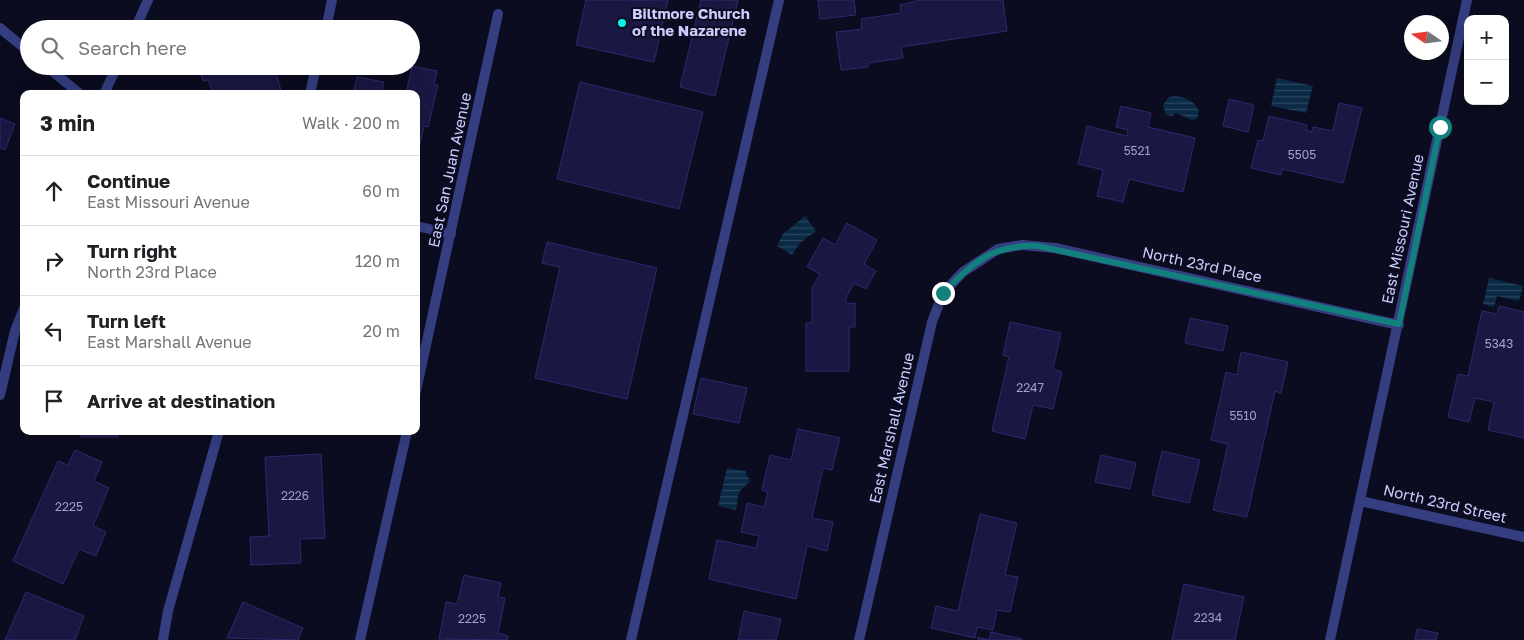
<!DOCTYPE html>
<meta charset="utf-8">
<style>
body{margin:0;font-family:"Golos Text",sans-serif;background:#f2f2f2;color:#202124}
.controls{position:absolute;right:15px;top:15px;display:grid;overflow:hidden;border-radius:10px;box-shadow:0 5px 20px #0002}
.controls button{width:45px;height:45px;display:grid;place-items:center;padding:0;border:0;border-bottom:1px solid #e0e0e0;background:#fff;color:#202124;font:25px sans-serif}
.compass{position:absolute;left:1404px;top:15px;width:45px;height:45px;border-radius:50%;background:#fff;box-shadow:0 5px 20px #0002;rotate:283deg}
.stop{position:absolute;width:15px;height:15px;margin:-11px;border:4px solid #12817d;border-radius:50%;background:#fff}
.stop.end{background:#12817d;border-color:#fff;box-shadow:0 1px 5px #0008}
.list{margin:0;padding:0;list-style:none}
h2{display:flex;justify-content:space-between;align-items:center;height:65px;margin:0;padding:0 20px;font-size:21px}
h2 small{font-size:16px;font-weight:400;color:#757577}
.list li{display:grid;grid-template-columns:32px 1fr auto;gap:15px;align-items:center;box-sizing:border-box;height:70px;padding:0 20px;border-top:1px solid #e0e0e0}
.list b{display:block;font-size:19px;white-space:nowrap}
.list p{margin:0;font-size:16px;white-space:nowrap;color:#757577}
.list em{font-size:16px;font-style:normal;color:#757577}
.icon{flex:none;width:28px;height:28px;fill:none;stroke:currentColor;stroke-width:2;stroke-linecap:round;stroke-linejoin:round}
.map{position:relative;flex:none;width:1524px;height:640px;overflow:hidden}
.search{position:absolute;background:#fff;box-shadow:0 5px 20px #0002;left:20px;top:20px;width:400px;height:55px;display:flex;align-items:center;gap:12px;box-sizing:border-box;padding:0 18px;border-radius:28px;color:#757577;font-size:19px}
.panel{position:absolute;background:#fff;box-shadow:0 5px 20px #0002;left:20px;top:90px;width:400px;height:345px;border-radius:10px}
.map>svg:first-child{display:block}
.water{fill:url(#water-rules)}
.building{fill:#1a1742;stroke:#2c296e}
.lines{fill:none;stroke-linecap:round;stroke-linejoin:round}
.service{stroke:#353e81;stroke-width:10}
.minor{stroke:#353e81;stroke-width:10}
.tertiary{stroke:#353e81;stroke-width:10}
.route{stroke:#12817d;stroke-width:6}
.poi-dot{fill:#00f6e9;stroke:#0c0c20;stroke-width:2}
.labels{text-anchor:middle;stroke-width:4;stroke-linejoin:round;paint-order:stroke}
.number-label{font-size:12px;fill:#9fa0d0}
.poi-label{font-size:15px;font-weight:bold;fill:#cbcdff;stroke:#0c0c20;text-anchor:start}
.street-label{font-size:15px;fill:#cbcdff;stroke:#0c0c20}
</style>
<div class="map">
<svg width="1524" height="640" viewBox="0 0 1524 640">
<defs>
<pattern id="water-rules" width="6" height="5" patternUnits="userSpaceOnUse" patternTransform="scale(1.25)"><rect width="6" height="5" fill="#0a2a45"/><path d="M0 2.5h6" fill="none" stroke="#2c4861"/></pattern>
</defs>
<rect width="100%" height="100%" fill="#0c0c20"/>
<!-- water -->
<g class="water">
<path d="M1277,78l36,8 -7,27 -35,-7z"/>
<path d="M1169,97c11,-3 26,3 30,14l-2,8 -5,1 -16,-7 -4,3 -6,-1 -3,-10z"/>
<path d="M805,216l11,15 -16,12 -8,12 -15,-9 6,-12z"/>
<path d="M1489,278l34,8 -4,15 -22,-5 -3,11 -11,-3z"/>
<path d="M727,468l18,3 5,10 -11,11 -3,18 -18,-4z"/>
</g>
<!-- building -->
<g class="building">
<path d="M586,0h82l-14,62 -78,-17z"/>
<path d="M701,0h37l-23,96 -35,-9z"/>
<path d="M818,0h36l2,15 -36,4z"/>
<path d="M920,0h83l4,31 -106,16 2,11 -35,5v4l-27,3 -5,-38 26,-3 -1,-10 40,-6 -1,-8z"/>
<path d="M198,66h52l1,5 23,-5 8,28h-69l-5,-14 -5,1z"/>
<path d="M412,66l25,5 -3,13 4,1 -10,42 -4,-1 -8,36v-68h-10z"/>
<path d="M357,77l27,5 -3,12h-28z"/>
<path d="M580,82l123,30 -24,97 -122,-30z"/>
<path d="M1229,99l25,6 -6,27 -25,-6z"/>
<path d="M1339,103l23,5 -19,75 -61,-14 -1,6 -30,-7 7,-28 5,1 6,-25 38,9 -1,5 6,2 1,-5 20,4z"/>
<path d="M1121,106l30,7 -3,14 47,11 -12,54 -54,-13 -6,23 -26,-6 6,-26 -25,-6 9,-38 40,10 1,-6 -12,-3z"/>
<path d="M0,118l15,6 -10,26 -5,-2z"/>
<path d="M847,223l30,17 -13,24 12,7 -10,18 -12,-6 -8,15v6l9,-1v24h-6v44h-43v-48h6v-35l8,-14 -13,-7 16,-29 12,7z"/>
<path d="M547,242l110,26 -30,131 -92,-21 25,-111 -18,-4z"/>
<path d="M1499,306l25,6v126l-36,-8 6,-28 -19,-4 -6,24 -21,-5 10,-43 10,2 14,-65 15,3z"/>
<path d="M1190,318l38,8 -5,25 -38,-8z"/>
<path d="M1010,322l51,11 -8,36 9,3 -9,37 -20,-4 -8,34 -33,-8 17,-74 -6,-2z"/>
<path d="M1241,352l47,10 -7,31 -6,-2 -28,126 -34,-7 15,-66 -17,-4 15,-68 11,3z"/>
<path d="M701,378l46,10 -8,35 -46,-9z"/>
<path d="M798,429l42,9 -8,32 -9,-2 -11,50 21,4 -6,29 -20,-5 -11,53 -87,-20 8,-39 39,8 3,-12 -18,-4 6,-29 17,4 4,-15 -6,-2 8,-35 21,5z"/>
<rect x="81" y="431" width="37" height="6"/>
<path d="M75,450l27,12 -8,19 15,7 -16,38 13,6 -10,24 -17,-7 -16,35 -50,-23 45,-100 10,4z"/>
<path d="M1162,451l38,9 -11,43 -37,-8z"/>
<path d="M321,454l4,84 -25,1 1,24 -50,2 -1,-28 19,-1 -4,-79z"/>
<path d="M1101,455l35,8 -6,26 -35,-7z"/>
<path d="M980,514l37,9 -12,52 13,2 -8,35 -13,-2 -4,20 -16,-3 -2,11 -44,-10 5,-22 22,5z"/>
<path d="M464,575l37,8 -3,14 7,1 -7,35 10,3 -1,4 -68,-1 7,-37 11,2z"/>
<path d="M1184,584l60,13 -9,43h-63z"/>
<path d="M26,592l58,24 -9,24h-70z"/>
<path d="M243,602l60,26 -5,12 -71,-2z"/>
<path d="M744,611l37,8 -5,21h-38z"/>
<path d="M1417,629l21,4 -2,7h-21z"/>
<path d="M991,632l31,7v1h-44v-3l11,3z"/>
</g>
<g class="lines">
<!-- service -->
<g class="service">
<path d="M326,29l6,-29"/>
<path d="M310,94l6,-28"/>
<path d="M163,640l5,-29 51,-180"/>
<path d="M631,640l148,-640"/>
</g>
<!-- minor -->
<g class="minor">
<path d="M0,28l29,24"/>
<path d="M135,29l13,-29"/>
<path d="M46,66l34,28"/>
<path d="M104,94l13,-28"/>
<path d="M416,226l35,8"/>
<path d="M416,391l82,-377"/>
<path d="M0,395l15,-64 9,-23"/>
<path d="M1360,501l164,36"/>
<path d="M360,640l47,-209"/>
<path d="M859,640l73,-318 11,-29 20,-21 35,-23 24,-4 33,3 344,77"/>
</g>
<!-- tertiary -->
<path class="tertiary" d="M1330,640l137,-640"/>
</g>
<g class="lines">
<!-- route -->
<path class="route" d="M943,293c30,-31 50,-49 95,-47l361,78 41,-197"/>
</g>
<!-- markers -->
<circle class="poi-dot" cx="622" cy="23" r="5"/>
<g class="labels">
<!-- number labels -->
<g class="number-label">
<text x="1137" y="155">5521</text>
<text x="1302" y="159">5505</text>
<text x="1499" y="348">5343</text>
<text x="1030" y="392">2247</text>
<text x="1243" y="420">5510</text>
<text x="295" y="500">2226</text>
<text x="69" y="511">2225</text>
<text x="1208" y="622">2234</text>
<text x="472" y="623">2225</text>
</g>
<!-- poi labels -->
<g class="poi-label">
<text x="632" y="19">Biltmore Church<tspan x="632" dy="17">of the Nazarene</tspan></text>
</g>
<!-- street labels -->
<g class="street-label">
<text transform="translate(450 170) rotate(-78)" y="5">East San Juan Avenue</text>
<text transform="translate(1403 229) rotate(-78)" y="5">East Missouri Avenue</text>
<text transform="translate(1202 265) rotate(12)" y="5">North 23rd Place</text>
<text transform="translate(892 428) rotate(-77)" y="5">East Marshall Avenue</text>
<text transform="translate(1445 504) rotate(13)" y="5">North 23rd Street</text>
</g>
</g>
</svg>
<div class="controls">
<button>+</button>
<button>−</button>
</div>
<svg class="compass" viewBox="-18 -18 36 36"><path d="M0-13l5 13h-10z" fill="#e53935"/><path d="M0 13l5-13h-10z" fill="#757577"/></svg>
<div class="stop" style="left:1440px;top:127px"></div>
<div class="stop end" style="left:943px;top:293px"></div>
<div class="search"><svg class="icon" aria-label="search" viewBox="0 0 24 24"><circle cx="10" cy="10" r="6"/><path d="M15 15l6 6"/></svg>Search here</div>
<section class="panel">
<h2>3 min<small>Walk · 200 m</small></h2>
<ul class="list">
<li><svg class="icon" aria-label="ahead" viewBox="0 0 24 24"><path d="M12 20V5M6 11l6-6 6 6"/></svg><div><b>Continue</b><p>East Missouri Avenue</p></div><em>60 m</em></li>
<li><svg class="icon" aria-label="right" viewBox="0 0 24 24"><path d="M7 20v-9h11M14 6l5 5-5 5"/></svg><div><b>Turn right</b><p>North 23rd Place</p></div><em>120 m</em></li>
<li><svg class="icon" aria-label="left" viewBox="0 0 24 24"><path d="M17 20v-9H6M10 6l-5 5 5 5"/></svg><div><b>Turn left</b><p>East Marshall Avenue</p></div><em>20 m</em></li>
<li><svg class="icon" aria-label="arrive" viewBox="0 0 24 24"><path d="M6 21V4h12l-3 4 3 4H6"/></svg><div><b>Arrive at destination</b></div></li>
</ul>
</section>
</div>
